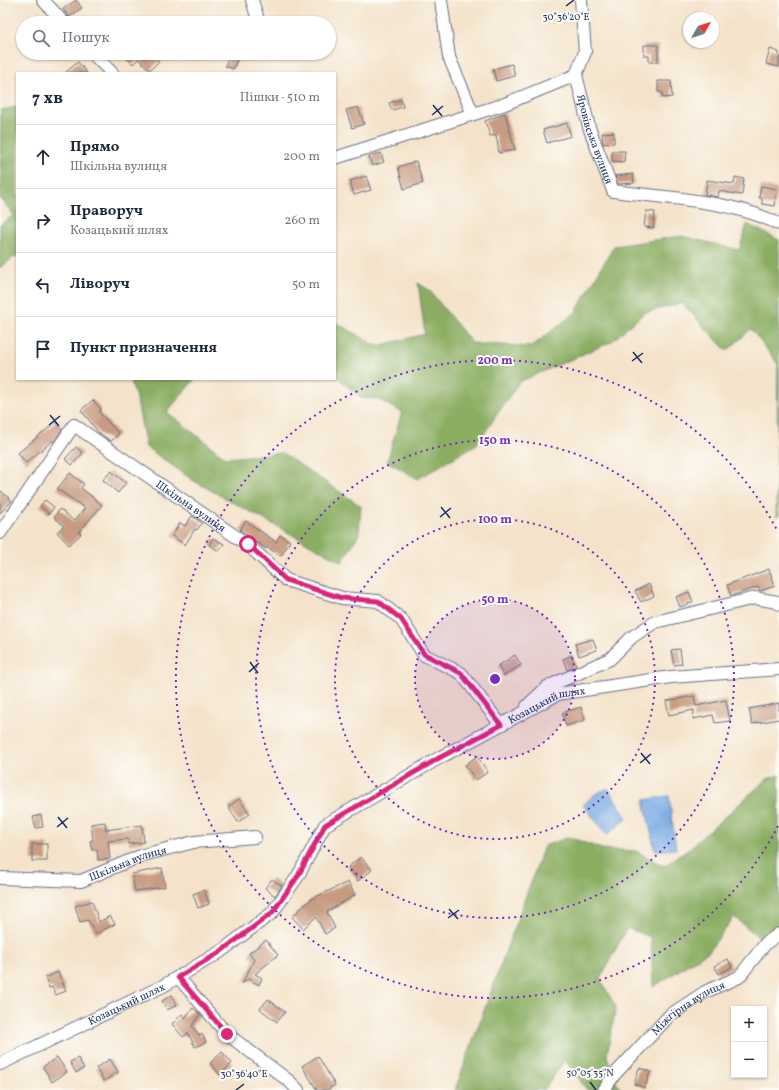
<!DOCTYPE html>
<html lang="uk">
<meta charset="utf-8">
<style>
body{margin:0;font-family:Vollkorn,serif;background:#f6f6f7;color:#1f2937}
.controls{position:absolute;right:12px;bottom:12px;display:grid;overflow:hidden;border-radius:0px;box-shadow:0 1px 3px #0004}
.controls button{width:36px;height:36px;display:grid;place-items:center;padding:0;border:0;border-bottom:1px solid #e0e1e3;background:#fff;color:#1f2937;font:20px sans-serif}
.compass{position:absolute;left:683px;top:12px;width:36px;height:36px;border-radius:50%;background:#fff;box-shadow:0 1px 3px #0004;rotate:51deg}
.stop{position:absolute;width:12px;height:12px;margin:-9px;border:3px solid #db2777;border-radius:50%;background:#fff}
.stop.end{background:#db2777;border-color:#fff;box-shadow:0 1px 4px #0008}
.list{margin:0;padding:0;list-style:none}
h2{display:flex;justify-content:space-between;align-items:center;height:52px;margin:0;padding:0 16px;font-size:17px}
h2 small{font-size:13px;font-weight:400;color:#747a83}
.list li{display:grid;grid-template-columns:26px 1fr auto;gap:12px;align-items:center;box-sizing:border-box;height:64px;padding:0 16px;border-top:1px solid #e0e1e3}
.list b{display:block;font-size:15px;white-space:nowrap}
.list p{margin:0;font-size:13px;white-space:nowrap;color:#747a83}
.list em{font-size:13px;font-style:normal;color:#747a83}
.icon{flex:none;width:22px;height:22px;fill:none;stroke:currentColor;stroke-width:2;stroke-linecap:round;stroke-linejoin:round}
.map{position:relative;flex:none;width:779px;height:1090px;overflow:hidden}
.search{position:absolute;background:#fff;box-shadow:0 1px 3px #0004;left:16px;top:16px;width:320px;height:44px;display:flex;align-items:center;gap:10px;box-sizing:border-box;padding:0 14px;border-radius:22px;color:#747a83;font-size:15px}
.panel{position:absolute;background:#fff;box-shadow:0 1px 3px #0004;left:16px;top:72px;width:320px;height:308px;border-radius:0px}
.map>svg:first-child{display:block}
.forest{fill:#8aad62;stroke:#526e60}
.water{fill:#76a9e2;stroke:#486ca0}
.building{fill:#c79b81}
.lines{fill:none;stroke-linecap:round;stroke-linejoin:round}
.minor-casing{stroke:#676e84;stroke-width:14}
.minor{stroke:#fff;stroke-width:12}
.route{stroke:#db2777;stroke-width:5}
.ticks{fill:none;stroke:#1b2f5e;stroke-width:1.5}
.ring{fill:none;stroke:#7b2cbf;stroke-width:2;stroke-dasharray:2 4}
.labels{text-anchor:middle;stroke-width:4;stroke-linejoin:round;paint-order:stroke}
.street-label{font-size:11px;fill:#1b2f5e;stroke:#fdfcf7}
.ticks-label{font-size:10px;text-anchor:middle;fill:#1b2f5e;stroke:#fdfcf7;stroke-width:4;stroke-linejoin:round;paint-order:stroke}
.centre{fill:#7b2cbf;stroke:#fdfcf7;stroke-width:2}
.ring-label{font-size:12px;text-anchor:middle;font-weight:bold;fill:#7b2cbf;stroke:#fdfcf7;stroke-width:4;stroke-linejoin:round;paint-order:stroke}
</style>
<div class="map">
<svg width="779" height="1090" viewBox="0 0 779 1090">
<rect width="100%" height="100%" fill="#fdfcf7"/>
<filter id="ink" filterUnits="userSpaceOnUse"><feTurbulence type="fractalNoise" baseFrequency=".025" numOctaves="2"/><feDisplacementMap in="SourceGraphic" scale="8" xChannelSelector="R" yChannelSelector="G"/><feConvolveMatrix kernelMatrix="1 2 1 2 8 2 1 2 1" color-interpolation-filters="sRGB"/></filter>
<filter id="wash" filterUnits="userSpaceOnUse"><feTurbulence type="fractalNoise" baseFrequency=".012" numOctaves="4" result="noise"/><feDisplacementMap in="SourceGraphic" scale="16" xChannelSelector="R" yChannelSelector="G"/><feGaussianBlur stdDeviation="0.9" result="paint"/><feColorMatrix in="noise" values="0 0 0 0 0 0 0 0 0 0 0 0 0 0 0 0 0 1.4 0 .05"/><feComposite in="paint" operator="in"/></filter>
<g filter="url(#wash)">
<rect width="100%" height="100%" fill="#f4e3ca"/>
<!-- forest -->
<g class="forest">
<path d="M17,107v150h-3l-14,11v-43l14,-10 -14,-17 1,-88z"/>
<path d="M747,224l32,16v276h-3l2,-152 -27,-35 -24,22 -45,-48 -38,10 -33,29 -92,40 -42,62 -59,35 -31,-18 15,-49 -25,-13 -16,-1 -26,-23v-53l42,24 48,-12 -7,-51 11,7 43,53 59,4 44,-34 39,-67 68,-10 57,14z"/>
<path d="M130,379h65l-28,33 59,46 56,-5 79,53 -2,28 -17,28 -148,-81 -48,-34 -9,-46z"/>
<path d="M779,775v159l-13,9 -32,-26 -25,34 -56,36 -2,-50 -24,-9 -27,51 16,28 -9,48 11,32 7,3h-38l-22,-30 -21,30h-89l89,-244 25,-9 33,12 34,2 28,15 28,-20 75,-67z"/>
</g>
<!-- water -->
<g class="water">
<path d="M608,788l19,30 -20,17 -24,-30 12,-11z"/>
<path d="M669,796l7,53 -21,2 -11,-51z"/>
</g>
<g id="blocks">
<!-- building -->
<g class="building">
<path d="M76,0l6,8 -13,9 -6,-8z"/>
<path d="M644,45h14v17h-9v-6h-5z"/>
<path d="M770,49l9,3v15l-13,-3z"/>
<path d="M121,53h29l9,8 -9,9 -12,-11 -5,5z"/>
<path d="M231,53l8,3 -6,13 -8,-3z"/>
<path d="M78,62l9,11h-22z"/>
<path d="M512,64l3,12 -19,5 -3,-12z"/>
<path d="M658,81h13l1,16 -9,1 -1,-6h-4z"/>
<path d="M401,99l2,8 -11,3 -3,-7z"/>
<path d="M358,107l6,17 -12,4 -6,-18z"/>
<path d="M505,113l10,37 -16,3 -3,-18 -6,1 -5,-15z"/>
<path d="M567,123l4,13 -24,7 -4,-13z"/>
<path d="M614,132v11l-11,1 -1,-11z"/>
<path d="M612,151h13l-1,11 -12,-1z"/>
<path d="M381,153l3,9 -12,4 -3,-10z"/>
<path d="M416,161l7,22 -19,6 -6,-22z"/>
<path d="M633,174l1,9 -16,1 -3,-8z"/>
<path d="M366,176l5,14 -17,5 -4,-14z"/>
<path d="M735,177l9,2 -2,16 -23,-4 -1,6 -13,-2 2,-15 27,4z"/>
<path d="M761,186l16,3 -2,17 -13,-2v-6h-3z"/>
<path d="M646,211l9,1 -2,16 -9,-1z"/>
<path d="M93,400l8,9 -2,3 20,22 -8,7 -12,-8 -18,-23z"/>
<path d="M56,422l6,8 -8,12 -2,-1 -26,22 -8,-10z"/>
<path d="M76,447l7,6 -11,12 -7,-6z"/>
<path d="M111,471l15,12 -8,10 -15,-13z"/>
<path d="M70,473l14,11 -3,4 21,17 -23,27 2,2 -12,11 -12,-13 7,-6 -10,-9 6,-8 14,12 11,-13 -28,-19z"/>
<path d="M0,490l12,11 -12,12z"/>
<path d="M45,500l9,7 -5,7 -9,-8z"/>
<path d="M192,516l10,7 -5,7 -2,-1 -10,16 -13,-9 8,-13 5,3z"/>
<path d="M246,521l30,21 4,-7 10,6 -9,15 -14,-9 -1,2 -26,-19z"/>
<path d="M213,538l11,6 -5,7 -10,-6z"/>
<path d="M769,569l6,17 -15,5 -2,-4 -27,9 -4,-11z"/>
<path d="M649,584l5,12 -13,6 -6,-11z"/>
<path d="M689,592l4,10 -13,5 -4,-10z"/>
<path d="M593,639l4,11 -18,6 -4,-12z"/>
<path d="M680,649l2,15 -8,1 -3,-15z"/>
<path d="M515,655l6,10 -17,11 -6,-10z"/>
<path d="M572,655l4,11 -9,4 -4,-11z"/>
<path d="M694,696l2,10 30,-6 4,21 -15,2 -2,-8 -20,4 1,-9 -25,5 -3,-14z"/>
<path d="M779,703v16l-27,5 -3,-15z"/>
<path d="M581,707l4,13 -19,6 -4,-13z"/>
<path d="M477,756l11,16 -12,8 -11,-15z"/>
<path d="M239,799l11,15 -12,8 -10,-15z"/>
<path d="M41,815l2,12 -7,1 -3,-11z"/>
<path d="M105,822l1,8 36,-5 2,17 -15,2 -1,-5 -20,2 2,18 -12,1 -1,-11 -5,1 -2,-9 3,-1 -2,-16z"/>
<rect x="32" y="844" width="15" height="17"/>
<path d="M361,857l11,13 -14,11 -10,-14z"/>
<path d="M162,868l3,19 -30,4 -3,-17z"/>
<path d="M272,879l10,7 -7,10 -10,-8z"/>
<path d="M348,882l7,13 -28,17 8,16 -10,6 -9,-17 -13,12 -11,-12 19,-18z"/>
<path d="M204,890l5,14 -11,4 -5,-14z"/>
<path d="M92,901l7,21 11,-6 5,8 -19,10 -8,-14 -8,2 -5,-16z"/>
<path d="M266,940l12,15 -23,19 7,4 -3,7 -11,-6 -6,5 12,-24 -5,-7z"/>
<path d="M728,959l4,8 -13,7 -5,-8z"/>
<path d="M58,972l8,19 -10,4 -4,-8 -3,1 -4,-10z"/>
<path d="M172,995l5,10 -10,5 -5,-9z"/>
<path d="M268,999l17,13 -8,10 -17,-13z"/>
<path d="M193,1008l7,6 -8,12 8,10 2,-2 4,8 -11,5 -7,-14 -5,4 -11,-13 10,-10 3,4z"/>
<path d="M222,1052l10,11 -12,12 -10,-12z"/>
<path d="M318,1056l17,29 -8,5h-10l-15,-24z"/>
<path d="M57,1057l10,15 -15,10 -9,-15z"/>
<path d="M78,1058l6,10 -8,5 -6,-11z"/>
<path d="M110,1059l8,13 -14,9 -8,-13z"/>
<path d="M639,1068l11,3 -5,17 -11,-4z"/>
</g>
</g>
</g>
<g filter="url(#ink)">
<use href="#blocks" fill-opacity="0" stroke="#676e84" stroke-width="1"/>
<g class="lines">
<defs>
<g id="minor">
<path d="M43,0l21,23"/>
<path d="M252,0l7,23"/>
<path d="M441,0l8,57 24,57"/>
<path d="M92,53l20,20"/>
<path d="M576,75l9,-23 -4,-52"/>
<path id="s1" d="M335,158l170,-54 71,-29 13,52 24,64c53,7 118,9 166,33"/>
<path id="s2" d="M0,533l74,-108 174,120 38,35 56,18 36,3 23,18 23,36 37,18 40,52"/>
<path d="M527,706l20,-19 63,-28 22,-22 23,-15 100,-24 22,4 2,2"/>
<path id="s3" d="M0,878l81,3 62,-26 51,-13 61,-5"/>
<path d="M178,977l49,57 62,47 9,9"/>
<path id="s4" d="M0,1064l163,-78 57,-34 52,-39 26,-37 27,-51 114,-67 119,-64 113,-17 108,-8"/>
<path id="s5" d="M604,1090l10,-15 56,-60 35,-23 34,-15 27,-34 13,-9"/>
</g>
</defs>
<!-- minor casing -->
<use href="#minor" class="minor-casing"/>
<!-- minor -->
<use href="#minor" class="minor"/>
</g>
</g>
<g class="lines" filter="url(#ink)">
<!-- route -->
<path class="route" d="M227,1034l-49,-57 42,-25 52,-39 26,-37 27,-51 114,-67 62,-33 -40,-52 -37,-19 -23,-35 -23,-18 -36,-3 -56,-18 -38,-36"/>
</g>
<!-- ticks -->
<path class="ticks" d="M566,6l8,-6M433,105l9,11M432,115l11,-9M633,352l9,11M632,361l11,-8M50,415l9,11M49,425l11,-9M441,507l9,11M440,517l11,-9M250,662l8,11M249,672l10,-9M641,753l9,11M640,763l11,-9M58,817l9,11M57,827l11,-9M449,909l9,10M448,918l11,-8M590,1082l6,8M236,1090l8,-6"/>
<!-- distance rings -->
<circle cx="495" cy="679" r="80" fill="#7b2cbf" fill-opacity=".12"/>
<g class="ring">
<circle cx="495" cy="679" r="80"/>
<circle cx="495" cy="679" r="160"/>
<circle cx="495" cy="679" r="239"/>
<path d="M778 826A319 319 0 1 1 778 532"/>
</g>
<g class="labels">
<!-- street labels -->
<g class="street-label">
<text dy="4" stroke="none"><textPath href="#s1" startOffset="322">Яровівська вулиця</textPath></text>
<text dy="4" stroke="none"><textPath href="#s2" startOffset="273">Шкільна вулиця</textPath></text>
<text dy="4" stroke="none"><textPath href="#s4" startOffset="668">Козацький шлях</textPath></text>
<text dy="4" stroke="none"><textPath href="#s3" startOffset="131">Шкільна вулиця</textPath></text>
<text dy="4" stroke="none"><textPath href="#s4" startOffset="140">Козацький шлях</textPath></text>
<text dy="4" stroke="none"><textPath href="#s5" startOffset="119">Міжгірна вулиця</textPath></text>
</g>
</g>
<g class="ticks-label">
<text x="566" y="20">30°36'20"E</text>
<text x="590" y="1076">50°05'35"N</text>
<text x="244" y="1077">30°36'40"E</text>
</g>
<circle cx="495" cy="679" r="6" class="centre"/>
<g class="ring-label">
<text x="495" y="364">200 m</text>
<text x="495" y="444">150 m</text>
<text x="495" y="523">100 m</text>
<text x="495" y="603">50 m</text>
</g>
</svg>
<div class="controls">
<button>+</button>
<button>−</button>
</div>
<svg class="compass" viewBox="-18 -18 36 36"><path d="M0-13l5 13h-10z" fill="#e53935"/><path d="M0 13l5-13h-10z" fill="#747a83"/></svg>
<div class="stop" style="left:248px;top:544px"></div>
<div class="stop end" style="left:227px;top:1034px"></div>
<div class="search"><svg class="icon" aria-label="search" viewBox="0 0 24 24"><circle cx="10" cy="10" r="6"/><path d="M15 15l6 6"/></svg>Пошук</div>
<section class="panel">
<h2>7 хв<small>Пішки · 510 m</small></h2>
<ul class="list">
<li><svg class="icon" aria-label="ahead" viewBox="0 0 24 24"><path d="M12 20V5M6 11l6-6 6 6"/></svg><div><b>Прямо</b><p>Шкільна вулиця</p></div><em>200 m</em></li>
<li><svg class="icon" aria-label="right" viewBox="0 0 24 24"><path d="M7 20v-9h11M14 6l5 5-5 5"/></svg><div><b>Праворуч</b><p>Козацький шлях</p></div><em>260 m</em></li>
<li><svg class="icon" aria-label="left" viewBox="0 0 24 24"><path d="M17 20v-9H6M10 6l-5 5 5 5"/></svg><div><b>Ліворуч</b></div><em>50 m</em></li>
<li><svg class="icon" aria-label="arrive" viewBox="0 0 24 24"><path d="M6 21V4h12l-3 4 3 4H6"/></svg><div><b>Пункт призначення</b></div></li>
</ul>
</section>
</div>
